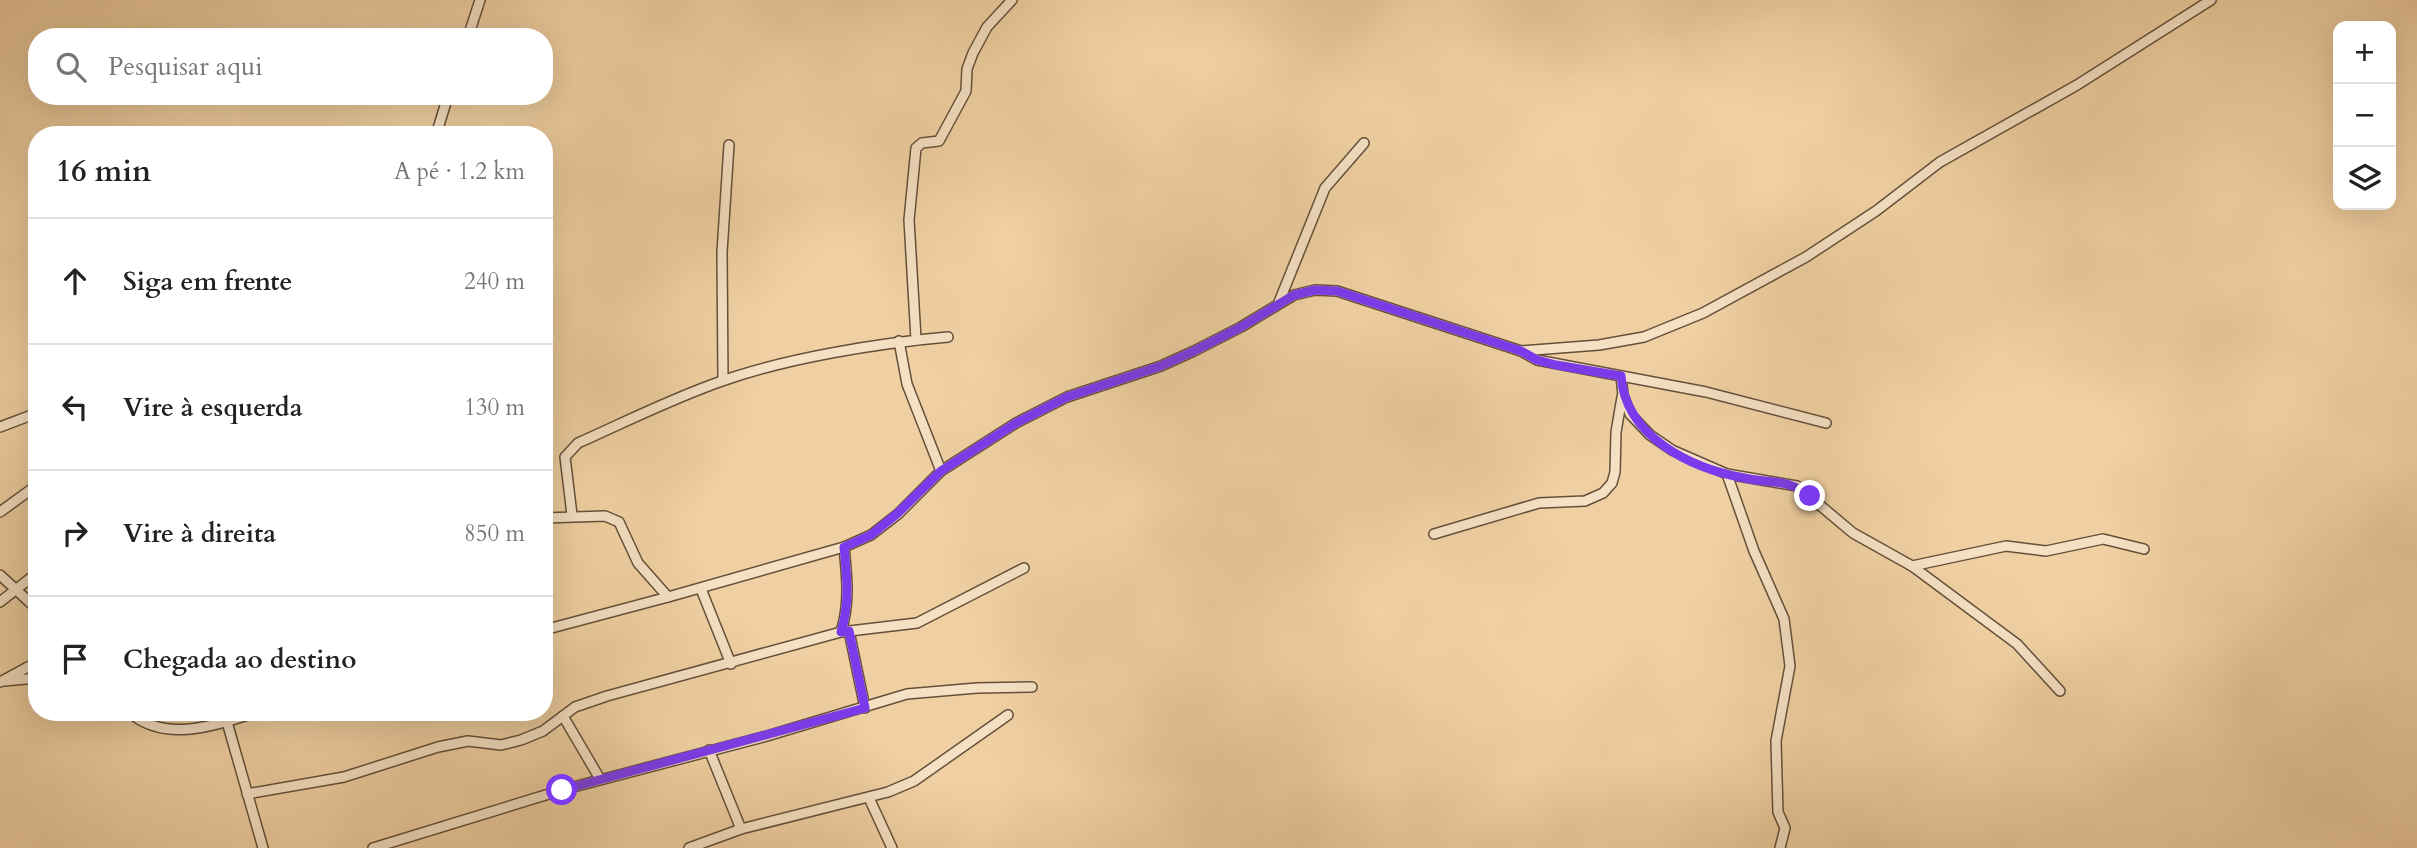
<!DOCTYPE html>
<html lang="pt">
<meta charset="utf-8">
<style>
body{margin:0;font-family:Cardo,serif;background:#f2f2f2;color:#222}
.controls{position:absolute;right:21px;top:21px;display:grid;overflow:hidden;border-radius:14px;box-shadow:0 7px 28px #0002}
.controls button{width:63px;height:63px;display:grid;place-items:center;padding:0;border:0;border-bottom:2px solid #e0e0e0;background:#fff;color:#222;font:35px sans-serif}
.stop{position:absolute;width:21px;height:21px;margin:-16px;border:5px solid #7c3aed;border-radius:50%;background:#fff}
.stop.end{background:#7c3aed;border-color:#fff;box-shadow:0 2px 7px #0008}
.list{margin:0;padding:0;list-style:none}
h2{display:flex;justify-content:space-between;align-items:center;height:91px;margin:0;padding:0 28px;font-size:30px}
h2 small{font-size:23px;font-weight:400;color:#767676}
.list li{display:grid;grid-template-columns:46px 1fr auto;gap:21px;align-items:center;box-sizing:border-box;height:126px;padding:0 28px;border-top:2px solid #e0e0e0}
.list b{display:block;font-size:26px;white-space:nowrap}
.list em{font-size:23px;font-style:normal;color:#767676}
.icon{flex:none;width:38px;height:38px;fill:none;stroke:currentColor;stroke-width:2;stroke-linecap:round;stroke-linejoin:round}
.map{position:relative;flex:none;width:2417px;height:848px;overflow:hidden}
.search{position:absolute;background:#fff;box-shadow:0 7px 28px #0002;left:28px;top:28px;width:525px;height:77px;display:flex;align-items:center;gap:18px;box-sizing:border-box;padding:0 24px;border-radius:28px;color:#767676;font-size:26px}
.panel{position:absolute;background:#fff;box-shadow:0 7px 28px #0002;left:28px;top:126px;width:525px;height:595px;border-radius:28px}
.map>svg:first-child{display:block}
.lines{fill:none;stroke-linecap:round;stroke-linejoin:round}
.minor-casing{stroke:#64503a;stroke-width:12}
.minor{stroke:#f5e0c3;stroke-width:9}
.route{stroke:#7c3aed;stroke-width:9}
</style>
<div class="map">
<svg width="2417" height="848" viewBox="0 0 2417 848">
<rect width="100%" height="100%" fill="#f0d0a2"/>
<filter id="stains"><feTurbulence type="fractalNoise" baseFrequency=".00286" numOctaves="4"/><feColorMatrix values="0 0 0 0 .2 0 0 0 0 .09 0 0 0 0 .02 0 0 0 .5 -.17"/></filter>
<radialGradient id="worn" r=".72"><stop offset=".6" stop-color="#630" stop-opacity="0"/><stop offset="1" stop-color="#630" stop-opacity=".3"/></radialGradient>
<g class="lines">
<defs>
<g id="minor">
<path d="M468,37l12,-37"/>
<path d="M436,135l12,-39"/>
<path d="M1279,302l46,-114 39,-45"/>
<path d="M916,339l-7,-119 7,-72 6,-5 17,-2 27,-50 1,-22 6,-16 14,-26 25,-27"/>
<path d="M899,341l8,43 34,87"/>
<path d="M1521,351l78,-6 45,-8 59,-24 103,-56 70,-46 64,-49 137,-77 134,-85"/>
<path d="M1621,376l2,19 7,19 20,21 22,15 55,24 70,12 56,47 59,33 105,78 43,47"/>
<path d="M723,380l-1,-128 7,-107"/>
<path d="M0,427l37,-14"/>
<path d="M1727,474l27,77 30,68 6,47 -14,75 2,71 7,16 -5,20"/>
<path d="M0,512l33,-24"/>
<path d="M572,515l-7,-58 13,-14c47,-21 95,-45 144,-62 65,-23 157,-38 226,-44"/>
<path d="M544,518l61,-2 14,6 19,41 30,34 176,-50 27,-12 27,-21 43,-43 75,-48 51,-26 94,-31 33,-15 47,-24 53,-32 21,-5 22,1 184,60 16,9 169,32 120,31"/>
<path d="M1434,534l105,-31 46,-2 18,-8 9,-10 3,-11 1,-40 6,-35"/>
<path d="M1912,566l94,-20 40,5 57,-12 41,10"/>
<path d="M0,575l37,34"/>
<path d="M701,589l30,75"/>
<path d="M0,602l37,-29"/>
<path d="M544,630l124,-33"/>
<path d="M849,631l16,77"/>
<path d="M841,632c9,-29 6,-55 3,-85"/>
<path d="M4,681l33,-3"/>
<path d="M0,682l37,-20"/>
<path d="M129,712c37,32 87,13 128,0"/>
<path d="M563,716l37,63"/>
<path d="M227,722l36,126"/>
<path d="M709,750l32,79"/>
<path d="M247,794l97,-17 94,-30 30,-6 33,4 20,-5 22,-9 32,-24 32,-11 234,-64 76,-9 107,-55"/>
<path d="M869,798l23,50"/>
<path d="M373,848l189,-58 205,-54 140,-42 70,-6 55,-1"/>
<path d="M689,848l52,-19 147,-37 26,-11 94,-66"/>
</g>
</defs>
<!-- minor casing -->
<use href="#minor" class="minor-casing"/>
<!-- minor -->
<use href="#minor" class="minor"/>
</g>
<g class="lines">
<!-- route -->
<path class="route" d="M562,790l303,-82 -16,-77 -8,1c9,-29 6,-55 3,-85l27,-12 27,-22 43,-42 75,-48 51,-26 94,-31 33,-15 47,-24 53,-32 21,-5 22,1 184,60 16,9 19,5 65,11c5,61 69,92 123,102 28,6 42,0 66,18"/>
</g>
<rect width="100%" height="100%" filter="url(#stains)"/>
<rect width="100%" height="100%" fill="url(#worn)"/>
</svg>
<div class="controls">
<button>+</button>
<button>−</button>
<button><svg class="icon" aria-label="layers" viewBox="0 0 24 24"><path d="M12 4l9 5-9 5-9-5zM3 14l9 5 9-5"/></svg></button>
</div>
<div class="stop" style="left:562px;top:790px"></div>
<div class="stop end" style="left:1810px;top:496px"></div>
<div class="search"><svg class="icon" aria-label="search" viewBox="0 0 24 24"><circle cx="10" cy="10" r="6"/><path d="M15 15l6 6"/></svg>Pesquisar aqui</div>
<section class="panel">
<h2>16 min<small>A pé · 1.2 km</small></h2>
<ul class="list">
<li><svg class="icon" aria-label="ahead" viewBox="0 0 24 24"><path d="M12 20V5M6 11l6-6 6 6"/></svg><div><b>Siga em frente</b></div><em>240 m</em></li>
<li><svg class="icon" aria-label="left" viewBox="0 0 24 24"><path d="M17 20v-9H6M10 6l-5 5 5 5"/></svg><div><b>Vire à esquerda</b></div><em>130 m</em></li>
<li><svg class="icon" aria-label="right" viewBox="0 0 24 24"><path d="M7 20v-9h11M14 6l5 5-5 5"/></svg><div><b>Vire à direita</b></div><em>850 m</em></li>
<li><svg class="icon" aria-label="arrive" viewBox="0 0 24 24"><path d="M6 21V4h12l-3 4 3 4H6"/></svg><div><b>Chegada ao destino</b></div></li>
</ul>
</section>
</div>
